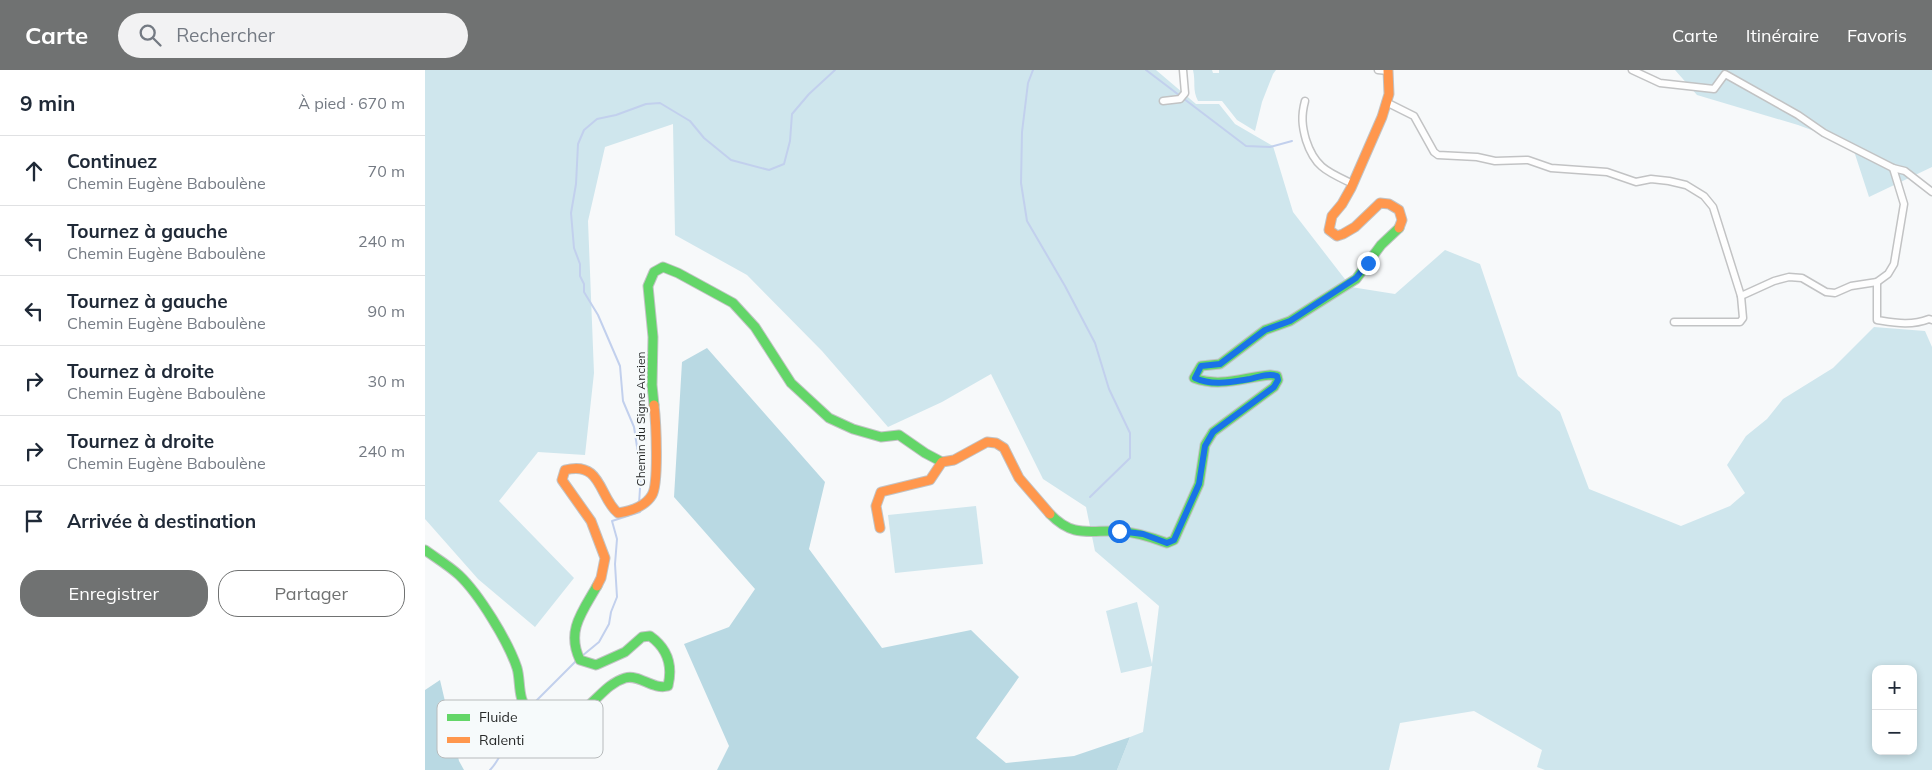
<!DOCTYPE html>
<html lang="fr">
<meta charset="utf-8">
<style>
body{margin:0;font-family:Mulish,sans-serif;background:#f2f2f3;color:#1f2937}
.controls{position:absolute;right:15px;bottom:15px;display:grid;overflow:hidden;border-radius:10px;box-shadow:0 2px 8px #0003}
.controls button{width:45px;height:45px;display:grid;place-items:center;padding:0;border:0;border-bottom:1px solid #e0e1e3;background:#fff;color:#1f2937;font:25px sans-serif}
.stop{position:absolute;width:15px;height:15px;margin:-11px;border:4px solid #1a73e8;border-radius:50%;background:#fff}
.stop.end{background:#1a73e8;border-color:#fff;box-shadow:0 1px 5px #0008}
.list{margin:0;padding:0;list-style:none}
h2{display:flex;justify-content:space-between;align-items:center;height:65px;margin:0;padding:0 20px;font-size:21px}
h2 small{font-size:16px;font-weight:400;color:#747a83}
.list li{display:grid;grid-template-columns:32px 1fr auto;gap:15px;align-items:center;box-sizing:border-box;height:70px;padding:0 20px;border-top:1px solid #e0e1e3}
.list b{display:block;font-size:19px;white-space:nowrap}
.list p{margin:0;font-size:16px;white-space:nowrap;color:#747a83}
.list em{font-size:16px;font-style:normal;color:#747a83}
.actions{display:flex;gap:10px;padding:15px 20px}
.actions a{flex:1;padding:11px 0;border:1px solid #707272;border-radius:20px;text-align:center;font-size:18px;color:#707272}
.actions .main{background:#707272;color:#fff}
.icon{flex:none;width:28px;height:28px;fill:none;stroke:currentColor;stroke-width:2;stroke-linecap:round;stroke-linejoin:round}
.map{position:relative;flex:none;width:1507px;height:700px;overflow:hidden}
header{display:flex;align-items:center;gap:30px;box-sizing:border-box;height:70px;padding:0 25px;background:#707272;color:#fff}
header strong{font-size:24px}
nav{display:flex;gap:28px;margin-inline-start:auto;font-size:18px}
.search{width:350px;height:45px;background:#f2f2f3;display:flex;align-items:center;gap:12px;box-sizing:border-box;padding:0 18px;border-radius:28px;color:#747a83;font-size:19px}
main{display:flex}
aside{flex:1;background:#fff}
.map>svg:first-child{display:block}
.green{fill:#cfe6ed;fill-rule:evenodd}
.forest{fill:#b9d9e3}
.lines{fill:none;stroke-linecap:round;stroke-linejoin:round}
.stream{stroke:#c2d0ed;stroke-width:2}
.street-casing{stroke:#c2c3c4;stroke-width:9}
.fast-casing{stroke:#c2c3c4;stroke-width:11}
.slow-casing{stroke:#c2c3c4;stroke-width:11}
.street{stroke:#fefefe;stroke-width:6}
.fast{stroke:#63d668;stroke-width:9}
.slow{stroke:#ff974d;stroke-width:9}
.route{stroke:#1a73e8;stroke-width:6}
.labels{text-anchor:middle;stroke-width:4.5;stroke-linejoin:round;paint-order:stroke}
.street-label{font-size:12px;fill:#272929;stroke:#f6fafb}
.key{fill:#f6fafb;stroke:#b8bbbc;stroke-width:1}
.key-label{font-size:14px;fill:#272929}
</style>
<header>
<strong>Carte</strong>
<div class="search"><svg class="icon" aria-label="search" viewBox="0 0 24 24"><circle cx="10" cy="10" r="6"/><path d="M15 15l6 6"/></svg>Rechercher</div>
<nav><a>Carte</a><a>Itinéraire</a><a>Favoris</a></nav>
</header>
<main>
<aside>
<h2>9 min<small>À pied · 670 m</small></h2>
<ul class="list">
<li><svg class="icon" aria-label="ahead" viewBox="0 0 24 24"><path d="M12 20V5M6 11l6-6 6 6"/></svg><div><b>Continuez</b><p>Chemin Eugène Baboulène</p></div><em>70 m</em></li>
<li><svg class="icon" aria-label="left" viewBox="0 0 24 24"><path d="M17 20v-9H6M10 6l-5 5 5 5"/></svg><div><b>Tournez à gauche</b><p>Chemin Eugène Baboulène</p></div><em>240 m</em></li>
<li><svg class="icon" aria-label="left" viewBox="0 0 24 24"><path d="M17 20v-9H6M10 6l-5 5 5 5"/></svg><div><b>Tournez à gauche</b><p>Chemin Eugène Baboulène</p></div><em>90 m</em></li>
<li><svg class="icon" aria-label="right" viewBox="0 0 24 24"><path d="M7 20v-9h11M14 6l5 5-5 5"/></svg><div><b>Tournez à droite</b><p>Chemin Eugène Baboulène</p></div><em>30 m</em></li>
<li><svg class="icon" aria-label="right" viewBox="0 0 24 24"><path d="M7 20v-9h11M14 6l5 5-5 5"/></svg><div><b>Tournez à droite</b><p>Chemin Eugène Baboulène</p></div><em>240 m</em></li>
<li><svg class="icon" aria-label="arrive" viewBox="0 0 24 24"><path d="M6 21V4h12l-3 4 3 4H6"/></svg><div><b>Arrivée à destination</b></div></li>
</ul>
<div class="actions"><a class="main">Enregistrer</a><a>Partager</a></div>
</aside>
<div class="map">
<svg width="1507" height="700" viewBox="0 0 1507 700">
<rect width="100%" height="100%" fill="#f7f9fa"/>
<!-- green -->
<g class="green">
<path d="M0,0h731l40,34h23l16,20 38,22 20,66 58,75 44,7 50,-44 35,14 38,112 42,36 29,77 92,37 49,-20 15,-13 -18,-28 19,-29 21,-17 16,-20 50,-31 41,-41 51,4 7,16v423h-387l-8,-3 5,-17 -68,-39 -74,12 -11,47h-272l13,-33 13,-5 9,-66 -31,7 -15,-62 31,-9 15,62 7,-58 -64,-55 -9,-44 -43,-28 -52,-105 -49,28 -54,25 -66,-76 -75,-76 -72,-40 -2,-111 -68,23 -17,74 6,152 -9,82 -47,-3 -39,49 75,77 -39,49 -57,-48 -53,-60zM1451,599h37v82h-37z"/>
<path d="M768,0h19l1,3h6v-3h57l-3,4 -11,28 -7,29 -18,-11 -15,-19h-24c-6,-12 -2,-18 -5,-31z"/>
<path d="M1250,0h257v97l-63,30 -17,-52 -54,-20 -101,-30z"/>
<path d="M551,436l7,58 -88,9 -7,-58z"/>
</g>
<!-- forest -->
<g class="forest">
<path d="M282,278l118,134 -16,67 73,99 89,-18 48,47 -43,61 30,25 68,-7 56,-19 -13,33h-400l12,-24 -45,-102 45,-17 26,-38 -81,-92 8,-135z"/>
<path d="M15,610l19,81 5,9h-39v-80z"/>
</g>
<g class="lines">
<!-- stream -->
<g class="stream">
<path d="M608,0l-5,13 -6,49 -1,51 6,38 38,65 30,57 14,46 21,44v25l-40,39"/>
<path d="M721,0l100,76 24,1 22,-6"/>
<path d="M214,434l2,-31 -7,-46 -11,-26 -3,-35 -22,-51 -14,-23v-8l-4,-8v-12l-6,-16 -3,-35 5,-29 2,-40 6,-14 13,-11 19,-4 30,-11 14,-1 30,18 14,17 27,22 38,10 15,-6 6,-23 2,-27 17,-20 26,-24"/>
<path d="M157,586l17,-14 10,-18 2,-12 6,-15 -2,-33 2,-25 -5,-18 28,-9v-1"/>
<path d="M104,638l48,-48"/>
<path d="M65,700c16,-16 17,-41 36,-59"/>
</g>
<defs>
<g id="street">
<path d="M953,0l10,1"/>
<path d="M1207,0l28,13 54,6 11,-15 73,41 26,18 69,35 12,3 27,21"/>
<path d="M738,31l17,-2 5,-6 -2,-23"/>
<path d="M880,31c-4,15 -3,25 1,39 9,28 22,32 47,44"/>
<path d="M961,32l28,14 20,36 4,3 39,2 18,4 33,-1 23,8 56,4 29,10 15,-3 18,2 17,4 18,11 9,11 28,89 2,22 -3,4h-66"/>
<path d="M1452,212v38c19,3 34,6 52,-1l3,1"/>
<path d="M1316,226l33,-15 15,-4 13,1 24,14 9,1 16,-7 26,-4 11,-8 6,-10 10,-60 -11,-36"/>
</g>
<g id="fast">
<path d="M229,335l-2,-20 1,-48 -5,-51 6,-14 9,-5 15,6 55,30 22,24 36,56 38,35 24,11 28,8 18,-2 26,18 17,9"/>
<path d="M625,444c23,24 39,16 68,17 18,1 33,6 49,12l7,-3 25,-56 6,-39 8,-13 61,-45 4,-7 -1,-4 -7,-1c-26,2 -49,13 -76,3l7,-12 19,-2 45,-34 25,-9 66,-42 25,-34 18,-17"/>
<path d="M0,480c11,8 23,15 34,25 20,19 49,66 58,93 4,13 0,32 12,43 10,9 27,9 40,5 23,-5 33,-31 56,-38 15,-4 27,12 43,8 5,-21 -1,-38 -18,-50l-8,1 -17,15 -29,13 -16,-5c-14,-29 2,-48 17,-74"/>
</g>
<g id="slow">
<path d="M963,0l1,24 -7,23 -31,71 -9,16 -10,12 -3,14 8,6 6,-2 12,-7 25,-24 9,1 10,6 3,10 -3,8"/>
<path d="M455,458l-4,-22 5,-14 49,-12 12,-18 12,-2 33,-18 9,1 8,5 15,30 31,36"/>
<path d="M172,516l4,-8 4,-20 -14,-37 -29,-41 3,-10c37,-10 34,28 53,43 13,-2 27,-6 34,-18 7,-11 4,-74 2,-90"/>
</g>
</defs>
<!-- street casing -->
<use href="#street" class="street-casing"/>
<!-- fast casing -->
<use href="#fast" class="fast-casing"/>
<!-- slow casing -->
<use href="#slow" class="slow-casing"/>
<!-- street -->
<use href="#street" class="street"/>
<!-- fast -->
<use href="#fast" class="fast"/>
<!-- slow -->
<use href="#slow" class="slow"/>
</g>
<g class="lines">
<!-- route -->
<path class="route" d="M694,461l24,3 24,9 7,-3 25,-56 6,-38 8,-14 61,-45 4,-7 -1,-4c-9,-3 -18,1 -27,3 -19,3 -38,7 -55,-1l6,-12 19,-2 45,-34 25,-9 66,-43 12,-15"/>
</g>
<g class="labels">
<!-- street labels -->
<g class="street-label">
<text transform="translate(216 349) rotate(-90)" y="4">Chemin du Signe Ancien</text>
</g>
</g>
<!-- legend -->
<rect x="12" y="630" width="166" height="58" rx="8" class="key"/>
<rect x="22" y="644" width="23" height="7" fill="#63d668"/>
<rect x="22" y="667" width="23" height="6" fill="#ff974d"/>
<g class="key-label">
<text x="54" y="652">Fluide</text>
<text x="54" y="675">Ralenti</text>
</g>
</svg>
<div class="controls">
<button>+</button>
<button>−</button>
</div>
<div class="stop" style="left:694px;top:461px"></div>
<div class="stop end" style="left:943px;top:193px"></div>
</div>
</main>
